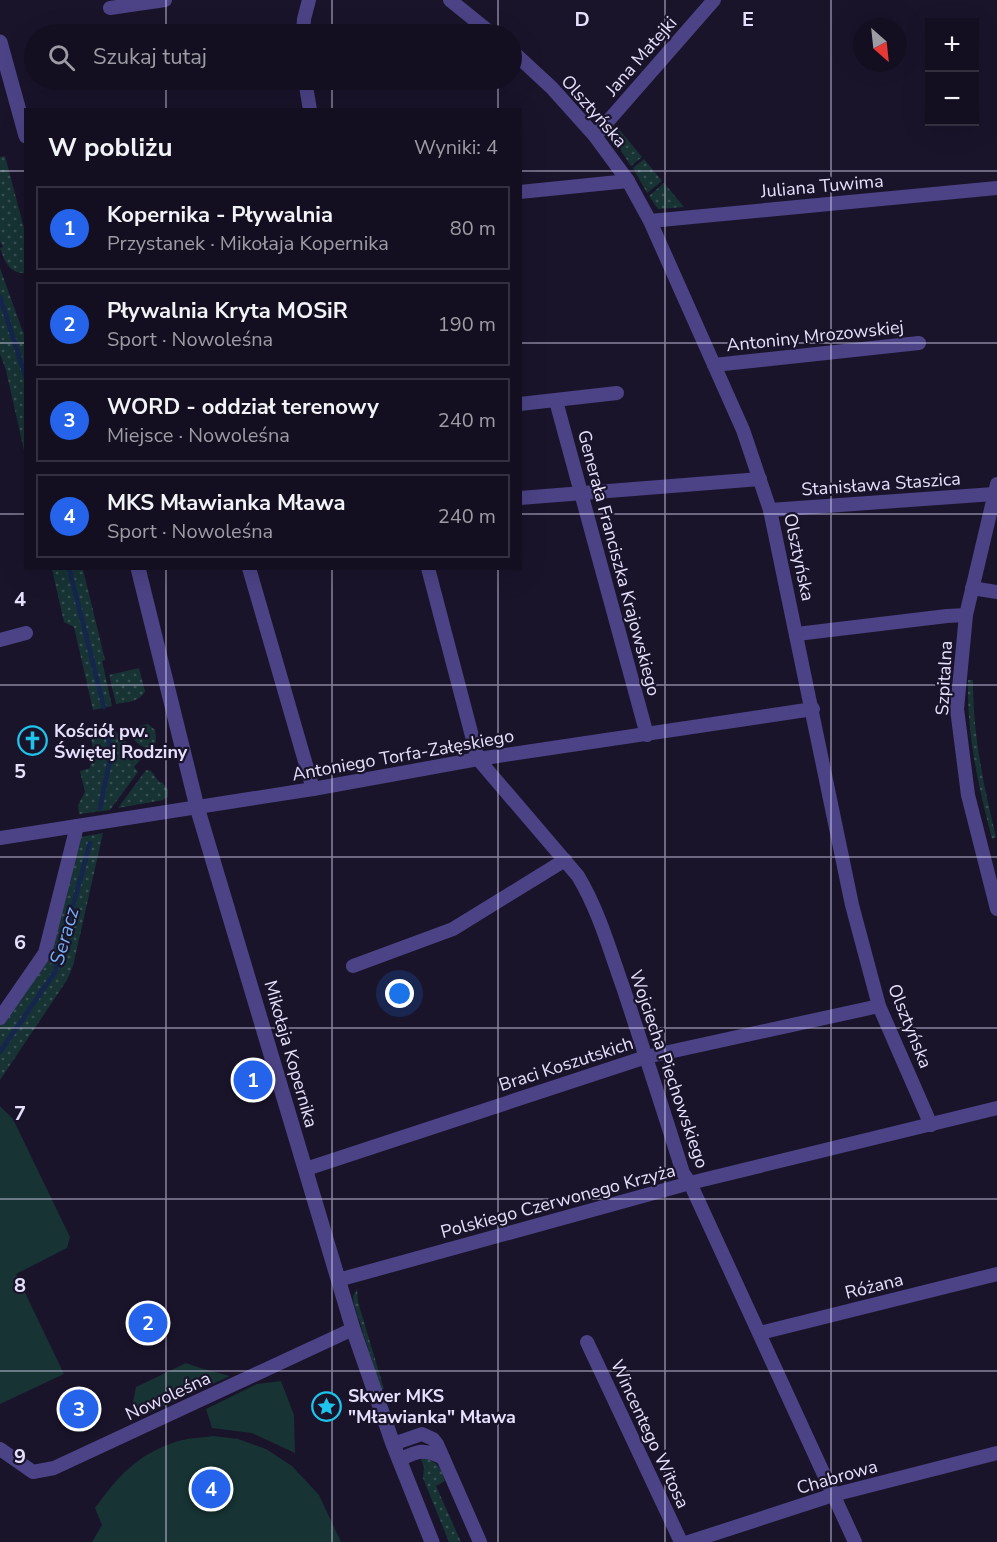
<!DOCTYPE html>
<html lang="pl">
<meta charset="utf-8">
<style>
body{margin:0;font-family:"Nunito Sans",sans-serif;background:#1d1829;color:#f1f3f6}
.controls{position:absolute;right:18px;top:18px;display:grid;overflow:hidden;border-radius:0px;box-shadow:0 6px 24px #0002}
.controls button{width:54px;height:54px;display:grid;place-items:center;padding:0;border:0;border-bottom:2px solid #332f3e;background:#140f20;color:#f1f3f6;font:30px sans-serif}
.compass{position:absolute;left:853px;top:18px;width:54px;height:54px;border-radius:50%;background:#140f20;box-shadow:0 6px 24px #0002;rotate:153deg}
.you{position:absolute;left:400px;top:994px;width:21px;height:21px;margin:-15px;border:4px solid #fff;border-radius:50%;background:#1a73e8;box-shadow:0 0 0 9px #1a73e833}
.badge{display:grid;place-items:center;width:39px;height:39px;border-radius:50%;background:#2563eb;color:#fff;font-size:20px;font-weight:700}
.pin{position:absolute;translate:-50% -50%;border:3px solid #fff;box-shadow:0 2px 6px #0006}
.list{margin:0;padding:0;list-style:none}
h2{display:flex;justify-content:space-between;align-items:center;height:78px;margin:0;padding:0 24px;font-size:26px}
h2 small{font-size:20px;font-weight:400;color:#9d9ca5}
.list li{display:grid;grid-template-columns:39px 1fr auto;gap:18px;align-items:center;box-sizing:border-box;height:84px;margin:0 12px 12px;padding:0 12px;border:2px solid #332f3e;border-radius:0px}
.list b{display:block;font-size:22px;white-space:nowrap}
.list p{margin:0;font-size:20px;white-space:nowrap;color:#9d9ca5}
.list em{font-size:20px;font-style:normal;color:#9d9ca5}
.icon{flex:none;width:33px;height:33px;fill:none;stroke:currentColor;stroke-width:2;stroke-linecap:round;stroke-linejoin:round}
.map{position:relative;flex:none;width:997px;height:1542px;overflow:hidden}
.search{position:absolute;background:#140f20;box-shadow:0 6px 24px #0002;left:24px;top:24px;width:498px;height:66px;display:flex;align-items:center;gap:15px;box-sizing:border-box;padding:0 21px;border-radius:33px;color:#9d9ca5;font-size:22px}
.panel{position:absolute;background:#140f20;box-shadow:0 6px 24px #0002;left:24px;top:108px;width:498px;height:462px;border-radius:0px}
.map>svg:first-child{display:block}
.grass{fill:url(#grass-dots)}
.park{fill:#173334}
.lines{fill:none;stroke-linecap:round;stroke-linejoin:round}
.stream{stroke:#14254e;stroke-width:4.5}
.minor{stroke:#4c4386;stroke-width:14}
.tertiary{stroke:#4c4386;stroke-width:15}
.grid{fill:none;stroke:#e6e0fc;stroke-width:1.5;stroke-opacity:0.55}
.labels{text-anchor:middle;stroke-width:4.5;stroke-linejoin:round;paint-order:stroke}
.street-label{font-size:18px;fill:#e6e0fc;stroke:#1a142b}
.poi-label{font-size:18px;font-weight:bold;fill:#e6e0fc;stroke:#1a142b;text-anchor:start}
.water-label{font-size:20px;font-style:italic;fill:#77aff3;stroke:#1a142b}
.grid-label{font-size:20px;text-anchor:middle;font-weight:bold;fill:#e6e0fc;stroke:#1a142b;stroke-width:4.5;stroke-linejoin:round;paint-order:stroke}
</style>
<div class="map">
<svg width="997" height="1542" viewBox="0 0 997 1542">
<defs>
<pattern id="grass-dots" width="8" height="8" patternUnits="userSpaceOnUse" patternTransform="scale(1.5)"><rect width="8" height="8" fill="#173334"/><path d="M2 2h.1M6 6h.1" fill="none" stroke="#395052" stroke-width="1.8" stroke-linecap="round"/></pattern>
</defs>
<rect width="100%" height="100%" fill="#1a142b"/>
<!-- grass -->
<g class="grass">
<path d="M618,128l24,29 -11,9c-7,-12 -19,-24 -13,-38z"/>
<path d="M5,156l20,76 1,41c-17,1 -21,-11 -26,-25l3,-1 -3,-6v-84z"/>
<path d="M644,159l18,22 -15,12 -14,-25z"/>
<path d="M664,183l20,24 -26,2 -9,-13z"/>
<path d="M0,268l23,64h2v123l-19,-85 -6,-16z"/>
<path d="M52,569h31l22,91 -3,1 10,45 -19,4 -19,-83 -10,-5z"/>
<path d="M139,668l6,23c-5,11 -18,11 -29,13l-7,-29z"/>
<path d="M968,680h5c0,56 10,103 23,157l-4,2c-14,-55 -25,-103 -24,-159z"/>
<path d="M148,724l7,6c6,28 -18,20 -26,1l2,-3z"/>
<path d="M115,731l27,27 -8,9 4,5 -28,38 -31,4 -1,-9 7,-13 -5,-21 10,-3 3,-19 -2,-11z"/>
<path d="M146,770l5,1 9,12 2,-1 6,8v7l-5,3 -45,8z"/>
<path d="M103,833l-30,133 -6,14 -67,100v-55l39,-56 41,-132z"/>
<path d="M357,1289l1,13 26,87h-3l-27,-85 -1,-8z"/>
<path d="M420,1457c15,3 21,9 25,24l-9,5 25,56h-12l-26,-64 1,-11z"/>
</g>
<!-- park -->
<g class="park">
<path d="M0,1106l13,13 57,118 -3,11 -51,26 48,100 -64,30z"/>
<path d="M186,1363l14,5 30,8 -91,41 -6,-15 3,-15z"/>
<path d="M281,1381l13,34 1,38 -43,-20 -40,-5 -6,-19 51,-25z"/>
<path d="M213,1436l25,3 28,10 26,17 27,29 22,47h-249l10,-17 -7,-17c23,-32 42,-53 80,-66 12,-4 25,-4 38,-6z"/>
</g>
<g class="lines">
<!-- stream -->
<g class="stream">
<path d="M0,297l26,81"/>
<path d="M69,568l35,139"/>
<path d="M100,808l11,-54 -3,-19"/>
<path d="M0,1052l55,-80 35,-129"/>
</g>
<!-- minor -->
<g class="minor">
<path d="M450,0l42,34"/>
<path d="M110,8l55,-8"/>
<path d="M303,34l1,-15 5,-19"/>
<path d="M512,51l40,37 43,48 33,45 22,40 93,209 27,80 82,395 27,101 52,119"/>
<path d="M305,80l5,30"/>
<path d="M595,136l119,-136"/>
<path d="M520,192l108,-11"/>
<path d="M650,221l347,-33"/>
<path d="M714,365l205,-22"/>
<path d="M556,401l91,334"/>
<path d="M520,404l97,-11"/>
<path d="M997,484l-31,131 -9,94 11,86 29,114"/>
<path d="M520,498l240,-19"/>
<path d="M770,510l224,-16"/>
<path d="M249,568l64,221"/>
<path d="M428,568l50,191 100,117c21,35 32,75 46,114 20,61 40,122 59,183l7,10 165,359"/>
<path d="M972,588l25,4"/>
<path d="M797,634l150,-18 19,-1"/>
<path d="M0,640l26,-7"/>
<path d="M0,838l313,-49 165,-30 335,-50"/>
<path d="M353,966l100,-37 112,-69"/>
<path d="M0,1018l45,-65 32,-127"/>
<path d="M306,1169l340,-112 233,-51"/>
<path d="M338,1280l352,-97 307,-75"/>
<path d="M760,1333l237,-59"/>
<path d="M587,1342l94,200"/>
<path d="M393,1444l29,-10 11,5 4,5 43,98"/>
<path d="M0,1449l33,23 21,-4 299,-139"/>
<path d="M399,1460c19,-9 24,-12 44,-2"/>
<path d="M689,1542l144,-47 164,-42"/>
</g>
<!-- tertiary -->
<g class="tertiary">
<path d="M0,42l26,94"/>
<path d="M138,568l59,239 156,522 40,115 39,98"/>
</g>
</g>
<!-- grid -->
<path class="grid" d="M166,0v34M332,0v34M498,0v34M665,0v1542M831,0v1542M166,80v30M332,80v30M498,80v30M0,171h26M520,171h477M0,343h26M520,343h477M0,514h26M520,514h477M166,568v974M332,568v974M498,568v974M0,685h997M0,857h997M0,1028h997M0,1199h997M0,1371h997"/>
<!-- icons -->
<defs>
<symbol id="church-ring" viewBox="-11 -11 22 22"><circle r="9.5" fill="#1a142b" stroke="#1dc5ec" stroke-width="1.5"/><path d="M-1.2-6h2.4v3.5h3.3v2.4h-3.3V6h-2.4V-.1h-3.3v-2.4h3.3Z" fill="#1dc5ec"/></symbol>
<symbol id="sight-ring" viewBox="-11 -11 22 22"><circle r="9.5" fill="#1a142b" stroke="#1dc5ec" stroke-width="1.5"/><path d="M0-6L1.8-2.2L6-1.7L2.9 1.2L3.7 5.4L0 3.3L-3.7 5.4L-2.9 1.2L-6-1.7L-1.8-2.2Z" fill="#1dc5ec"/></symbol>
</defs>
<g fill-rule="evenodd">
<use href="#church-ring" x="16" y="724" width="33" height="33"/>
<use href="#sight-ring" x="310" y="1390" width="33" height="33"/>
</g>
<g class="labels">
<!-- street labels -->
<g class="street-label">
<text transform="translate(641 56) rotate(-49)" y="6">Jana Matejki</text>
<text transform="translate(594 111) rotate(49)" y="6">Olsztyńska</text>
<text transform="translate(822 186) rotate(-5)" y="6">Juliana Tuwima</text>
<text transform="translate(815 336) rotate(-6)" y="6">Antoniny Mrozowskiej</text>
<text transform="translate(881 484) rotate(-4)" y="6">Stanisława Staszica</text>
<text transform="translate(799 557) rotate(78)" y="6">Olsztyńska</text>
<text transform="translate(619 563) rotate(75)" y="6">Generała Franciszka Krajowskiego</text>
<text transform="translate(944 678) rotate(-87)" y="6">Szpitalna</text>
<text transform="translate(403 755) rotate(-10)" y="6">Antoniego Torfa-Załęskiego</text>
<text transform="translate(910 1026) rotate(68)" y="6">Olsztyńska</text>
<text transform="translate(291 1054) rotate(74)" y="6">Mikołaja Kopernika</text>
<text transform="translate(566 1064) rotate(-18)" y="6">Braci Koszutskich</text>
<text transform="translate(669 1069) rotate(71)" y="6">Wojciecha Piechowskiego</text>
<text transform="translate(558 1201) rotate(-15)" y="6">Polskiego Czerwonego Krzyża</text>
<text transform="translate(874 1286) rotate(-14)" y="6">Różana</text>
<text transform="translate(168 1396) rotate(-25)" y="6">Nowoleśna</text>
<text transform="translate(650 1434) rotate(65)" y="6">Wincentego Witosa</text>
<text transform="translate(837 1477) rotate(-16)" y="6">Chabrowa</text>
</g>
<!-- poi labels -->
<g class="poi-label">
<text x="54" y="737">Kościół pw.<tspan x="54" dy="21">Świętej Rodziny</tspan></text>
<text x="348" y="1402">Skwer MKS<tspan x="348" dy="21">"Mławianka" Mława</tspan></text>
</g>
<!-- water labels -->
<g class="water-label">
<text transform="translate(64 936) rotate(-74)" y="7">Seracz</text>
</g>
</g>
<g class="grid-label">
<text x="582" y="26">D</text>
<text x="748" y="26">E</text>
<text x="20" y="606">4</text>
<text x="20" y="778">5</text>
<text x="20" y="949">6</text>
<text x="20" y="1120">7</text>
<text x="20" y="1292">8</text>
<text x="20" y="1463">9</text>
</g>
</svg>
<div class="controls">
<button>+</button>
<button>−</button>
</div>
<svg class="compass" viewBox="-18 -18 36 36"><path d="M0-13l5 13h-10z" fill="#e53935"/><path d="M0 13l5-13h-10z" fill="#9d9ca5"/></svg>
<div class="you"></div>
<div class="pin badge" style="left:253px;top:1080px">1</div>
<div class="pin badge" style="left:148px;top:1323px">2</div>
<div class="pin badge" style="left:79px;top:1409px">3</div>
<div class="pin badge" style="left:211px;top:1489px">4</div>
<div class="search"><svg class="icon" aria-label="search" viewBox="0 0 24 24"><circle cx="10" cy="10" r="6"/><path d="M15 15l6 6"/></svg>Szukaj tutaj</div>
<section class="panel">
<h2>W pobliżu<small>Wyniki: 4</small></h2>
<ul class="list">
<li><span class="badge">1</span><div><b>Kopernika - Pływalnia</b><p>Przystanek · Mikołaja Kopernika</p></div><em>80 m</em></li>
<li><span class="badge">2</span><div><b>Pływalnia Kryta MOSiR</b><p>Sport · Nowoleśna</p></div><em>190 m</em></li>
<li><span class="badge">3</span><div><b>WORD - oddział terenowy</b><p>Miejsce · Nowoleśna</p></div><em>240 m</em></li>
<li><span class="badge">4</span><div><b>MKS Mławianka Mława</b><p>Sport · Nowoleśna</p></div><em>240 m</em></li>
</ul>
</section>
</div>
